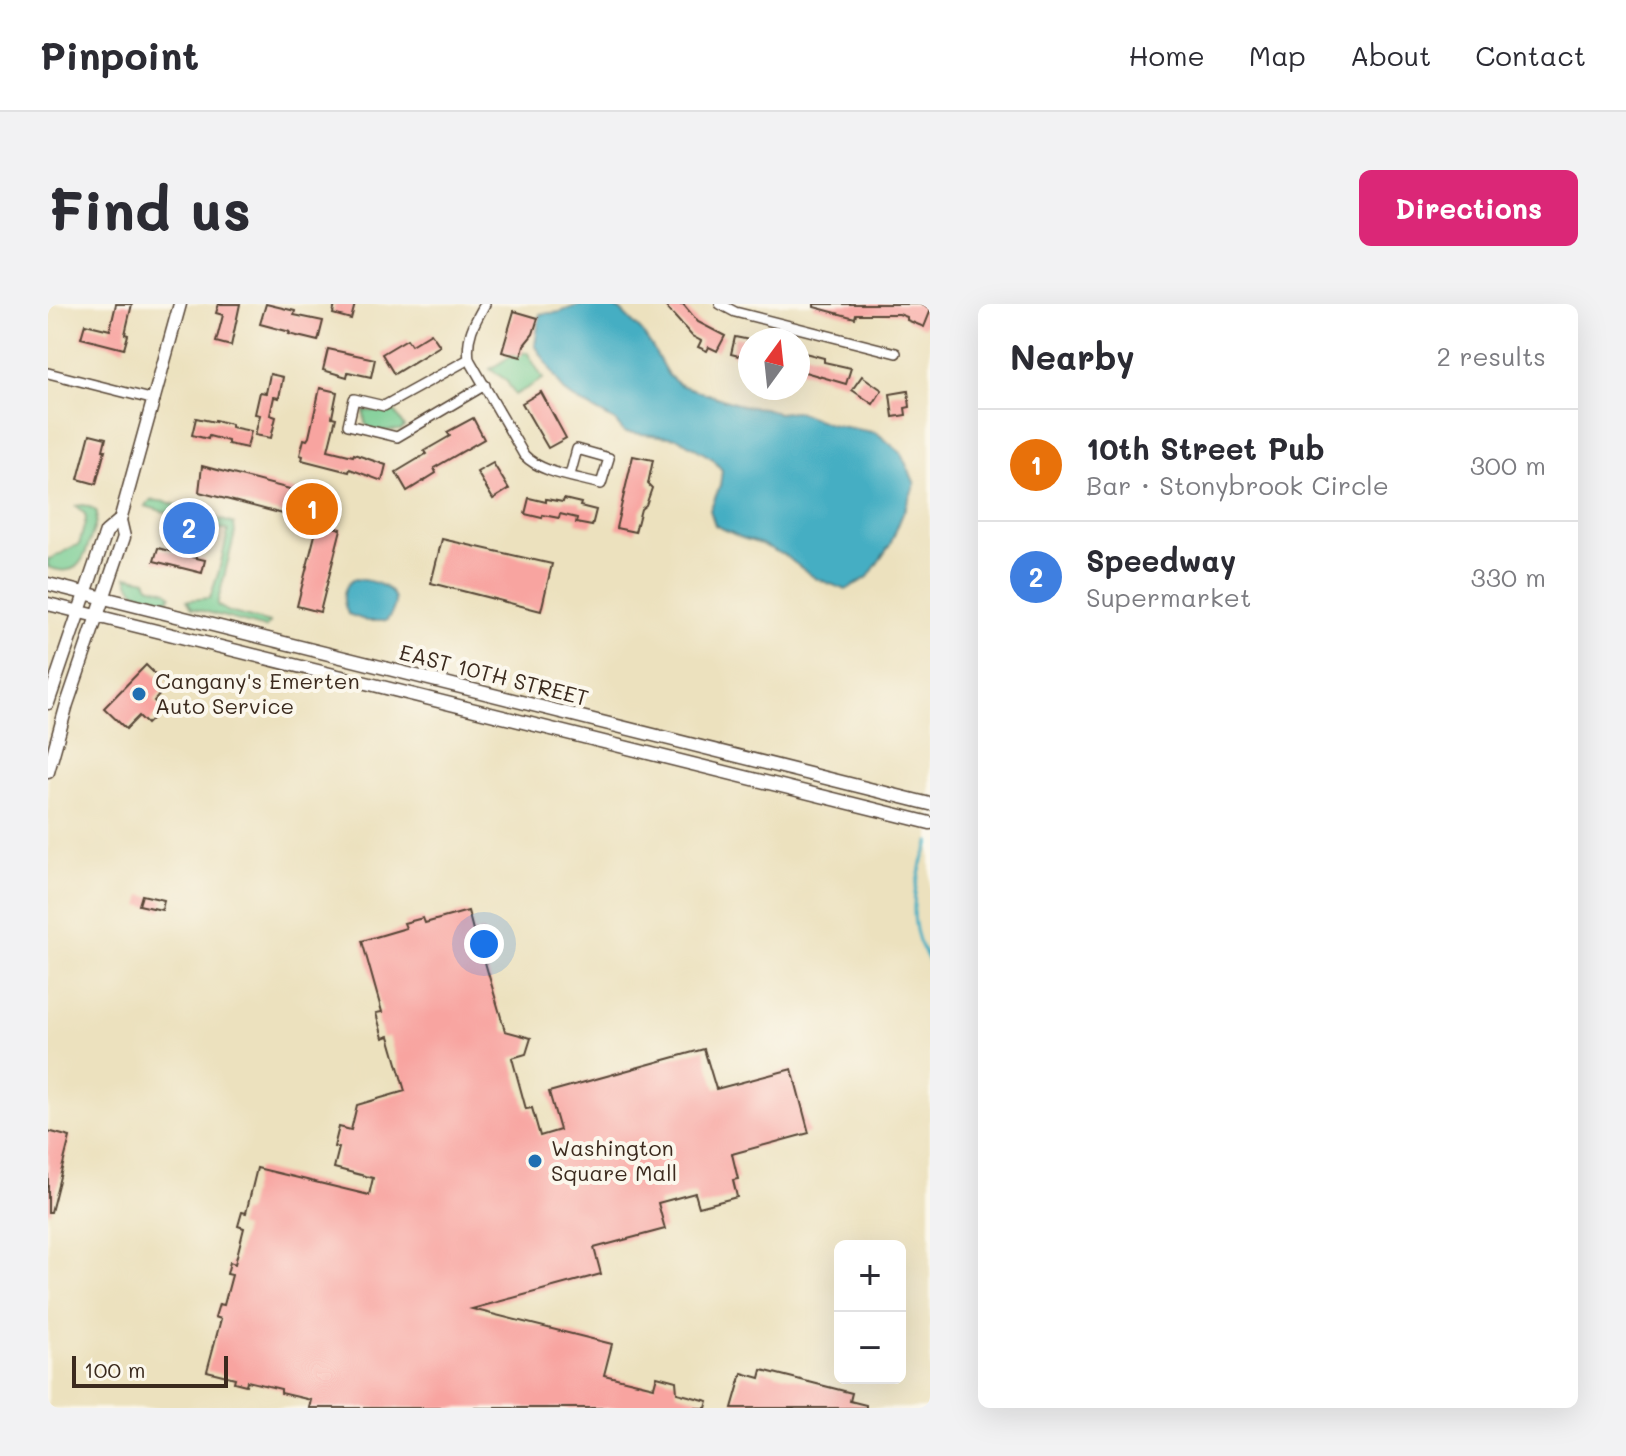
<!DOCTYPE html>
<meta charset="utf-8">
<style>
body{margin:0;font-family:Mali,sans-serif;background:#f2f2f3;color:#2b2b33}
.controls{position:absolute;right:24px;bottom:24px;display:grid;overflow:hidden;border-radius:12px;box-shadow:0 8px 32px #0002}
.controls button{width:72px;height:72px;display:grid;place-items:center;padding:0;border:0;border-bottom:2px solid #e1e1e2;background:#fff;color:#2b2b33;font:40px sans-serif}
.compass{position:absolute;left:690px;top:24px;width:72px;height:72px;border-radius:50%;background:#fff;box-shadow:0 8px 32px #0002;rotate:15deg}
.scale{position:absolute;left:24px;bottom:20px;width:156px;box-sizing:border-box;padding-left:8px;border:4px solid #3b2a1e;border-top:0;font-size:22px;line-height:28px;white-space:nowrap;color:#3b2a1e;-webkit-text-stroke:6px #fbf7ec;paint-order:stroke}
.you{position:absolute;left:436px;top:640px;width:28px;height:28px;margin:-20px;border:6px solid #fff;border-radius:50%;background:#1a73e8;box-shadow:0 0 0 12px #1a73e833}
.badge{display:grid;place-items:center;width:52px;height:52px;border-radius:50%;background:#db2777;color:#fff;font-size:26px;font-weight:700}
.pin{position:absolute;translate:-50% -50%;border:4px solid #fff;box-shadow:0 2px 8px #0006}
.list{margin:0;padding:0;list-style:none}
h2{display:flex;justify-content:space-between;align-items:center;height:104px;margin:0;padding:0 32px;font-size:34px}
h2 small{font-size:26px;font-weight:400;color:#7c7c81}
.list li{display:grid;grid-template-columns:52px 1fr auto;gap:24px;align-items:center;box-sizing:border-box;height:112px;padding:0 32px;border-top:2px solid #e1e1e2}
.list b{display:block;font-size:30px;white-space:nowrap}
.list p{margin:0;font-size:26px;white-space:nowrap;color:#7c7c81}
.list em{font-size:26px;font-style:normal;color:#7c7c81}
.map{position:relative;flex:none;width:882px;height:1104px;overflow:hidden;border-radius:12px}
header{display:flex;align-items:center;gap:48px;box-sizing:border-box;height:112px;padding:0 40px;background:#fff;border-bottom:2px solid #e1e1e2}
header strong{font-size:38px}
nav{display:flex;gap:44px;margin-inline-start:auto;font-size:28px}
.intro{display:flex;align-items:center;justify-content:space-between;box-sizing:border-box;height:192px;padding:0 48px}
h1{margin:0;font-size:56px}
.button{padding:20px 36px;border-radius:12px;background:#db2777;color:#fff;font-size:28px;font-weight:700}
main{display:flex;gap:48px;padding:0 48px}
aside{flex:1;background:#fff;border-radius:12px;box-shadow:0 8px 32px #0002}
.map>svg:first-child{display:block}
.green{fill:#75cb90;stroke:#587a57;stroke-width:2}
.water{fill:#44aec3;stroke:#406c70;stroke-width:2}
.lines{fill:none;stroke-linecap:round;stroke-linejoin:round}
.stream{stroke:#44aec3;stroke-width:3}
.building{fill:#f8a4a0}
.street-casing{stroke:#564536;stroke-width:12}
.secondary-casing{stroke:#564536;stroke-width:15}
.street{stroke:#fff;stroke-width:9}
.secondary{stroke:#fff;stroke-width:12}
.poi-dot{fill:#1f6fb2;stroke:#fbf7ec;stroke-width:3}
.labels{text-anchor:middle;stroke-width:8;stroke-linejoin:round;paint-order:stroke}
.street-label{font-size:22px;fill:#3b2a1e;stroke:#fbf7ec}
.poi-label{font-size:22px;fill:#3b2a1e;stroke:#fbf7ec;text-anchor:start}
</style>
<header>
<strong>Pinpoint</strong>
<nav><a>Home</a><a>Map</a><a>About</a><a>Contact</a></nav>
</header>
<div class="intro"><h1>Find us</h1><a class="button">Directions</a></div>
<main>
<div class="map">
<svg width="882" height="1104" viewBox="0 0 882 1104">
<rect width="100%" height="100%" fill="#fbf7ec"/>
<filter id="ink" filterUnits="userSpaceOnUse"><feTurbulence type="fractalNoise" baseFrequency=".0125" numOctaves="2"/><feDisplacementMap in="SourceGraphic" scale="16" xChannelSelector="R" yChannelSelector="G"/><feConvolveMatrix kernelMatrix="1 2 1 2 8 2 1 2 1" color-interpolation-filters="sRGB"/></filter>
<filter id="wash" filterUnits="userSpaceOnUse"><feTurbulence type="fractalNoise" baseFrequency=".006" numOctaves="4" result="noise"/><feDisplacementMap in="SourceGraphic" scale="32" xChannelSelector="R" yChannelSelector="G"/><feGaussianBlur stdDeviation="1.8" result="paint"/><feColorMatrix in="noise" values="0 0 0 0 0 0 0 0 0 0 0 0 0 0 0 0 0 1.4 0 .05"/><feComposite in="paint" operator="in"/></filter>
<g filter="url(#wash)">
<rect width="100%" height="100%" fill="#ece1be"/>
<!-- green -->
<g class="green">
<path d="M479,48l16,27 -28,16 -9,-15 -16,-11 23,-14z"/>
<path d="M344,103l12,20 -3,3 -29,1 -7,-8 -1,-12h21z"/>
<path d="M103,196l16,2 67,22 1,9 -18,72 12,7 41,11 -5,5 -73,-20 -5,-8 23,-2 9,-27 9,-40 -83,-25z"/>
<path d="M35,201l9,3 5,4c0,10 -3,17 -6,25 -8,25 -14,41 -43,30v-8c12,-2 19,-12 31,-14l7,-26 -1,-5 -9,-8z"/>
<path d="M79,272l19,4 3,6 18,5 4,4 -3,5c-17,-3 -37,-3 -41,-24z"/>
</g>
<!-- water -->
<g class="water">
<path d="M538,0h20l14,6 21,21 11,16 16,28 12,10 63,21 21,2 14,5 18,-2 33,13 48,9 24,20 14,31 -25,61 -22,32 -22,13 -31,-12 -31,-23 -23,-11 -19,-6 -27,-13 -5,-15 10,-24 2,-16 -9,-11 -35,-21 -54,-6 -9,-11 -42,-23 -8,-6 -30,-47 5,-31c7,-2 13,0 20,-2 9,-3 16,-7 26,-8z"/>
<path d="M306,275c26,2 56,13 32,42h-19l-19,-7c-6,-14 -7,-26 6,-35z"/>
</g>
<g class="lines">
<!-- stream -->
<path class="stream" d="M882,538c-13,30 -22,67 -11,99 3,8 8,15 11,23"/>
</g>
<g id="blocks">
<!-- building -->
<g class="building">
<path d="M68,0h16l-7,30 3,1 -4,14 -43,-11 4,-14 25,6z"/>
<path d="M171,0h21l-9,42 -15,-4 7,-27 -7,-2z"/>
<path d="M218,0l29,7 -1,4 29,6 -5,20 -29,-7 1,-2 -30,-8z"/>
<path d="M287,0h20l-4,15 -18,-5z"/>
<path d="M623,0h12l15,18 27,14 -8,15 -8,-4 -2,4 -9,-4 3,-6 -9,-5 -26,-29z"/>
<path d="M766,0h106l10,4v4l-6,15 -17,-7v-3l-8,-3h-43l-1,4 -41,-11z"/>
<path d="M466,7l24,7 -5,16 -9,11 -3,12 -19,-5z"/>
<path d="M383,29l9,13 -46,28 -12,-20 25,-15 4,6z"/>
<path d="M687,33l15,3v19l-19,-5z"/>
<path d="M280,45l47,10 -4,18 -23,-5 -1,5 -24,-7z"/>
<path d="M753,48l23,6v4l27,6 -5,16 -48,-14z"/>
<path d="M222,70l13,3 -4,21 -5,-1 -4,18 6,2 -5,21 -16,-3 5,-20 -5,-1 5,-22 6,1z"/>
<path d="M814,72l20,14 -9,14 -21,-14z"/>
<path d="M272,84l17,4 -5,25 4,1 -8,32 25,6 1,-2 32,11 -4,16 -32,-12 -1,3 -47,-12 1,-4 -3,-1 4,-16 3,1 2,-3z"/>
<path d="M860,87l2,16 -5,1 1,7 -13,2 -3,-23z"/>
<path d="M493,88l25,46 -18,10 -26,-45z"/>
<path d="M148,114l19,4v-2l16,4v3l20,4 -4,17 -19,-4v-3l-19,-5 -1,3 -16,-4z"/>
<path d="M425,114l11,21 -50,29 2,5 -29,18 -11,-19 30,-18 -2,-3 26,-15 -3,-4z"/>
<path d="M42,130l16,4 -3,12h2l-9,34 -18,-5z"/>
<path d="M585,152l20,4 -5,24 4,4 -6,17 -5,4 -6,23 -19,-4z"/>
<path d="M445,159l16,26 -16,10 -16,-27z"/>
<path d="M154,162l122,32 -7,25 -118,-31z"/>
<path d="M481,194l17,4v-3l17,3 1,-3 17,4 -1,3 16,4 -4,16 -16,-3 1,-5 -17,-4 -1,4 -16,-3 -1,3 -17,-4z"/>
<path d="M124,211l38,9 -5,17 -9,-2 -4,18 13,3 -3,13 -48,-12 4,-13 15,4 5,-18 -11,-2z"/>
<path d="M270,219l23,6 -21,83 -23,-6z"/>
<path d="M394,235l110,25 -11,47 -110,-28z"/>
<path d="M98,361l21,21 -13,15 8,8 -15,15 -8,-8 -13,13 -22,-21z"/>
<path d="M94,591l22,5 -2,10 -23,-5z"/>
<path d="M420,607l6,23 9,-3 7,26 -6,2 21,72 26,7 -5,16 -14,4 14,51 6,-1 8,28 20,-6 -11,-38 155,-43 12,40 76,-20 17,64 -77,21 6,25 -5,1 4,17 -38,10 -4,-14 -37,10 7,26 -71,19 7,26 -129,35 140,35 -8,31 50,12 3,-11 19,5 1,12 31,8 -2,7h-397l2,-8 -30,-7v-4l-34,-8 -1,4 -12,-3 1,-4 -28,-7 14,-52 -6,-2 4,-13 5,1 8,-30 -5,-1 3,-12 5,2 9,-36 -6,-2 4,-14 4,1 11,-45 112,27 4,-17 -39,-10 5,-20 -5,-1 5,-20 12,3 6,-25 48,-14 -16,-55 -6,2 -7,-25 6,-1 -20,-71 44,-13 -2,-5 19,-5 2,5z"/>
<path d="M0,827l22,6 -19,75h-3z"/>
<path d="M714,1066l90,23 -2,8 16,4v3h-134l10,-35 18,5z"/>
</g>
</g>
</g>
<g filter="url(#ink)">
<use href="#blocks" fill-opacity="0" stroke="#564536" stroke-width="2"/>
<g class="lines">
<defs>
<g id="street">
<path d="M437,0c-11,19 -19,33 -16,55l55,96c18,19 53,22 77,29l8,-26 -32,-9 -7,26"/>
<path d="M672,0l15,8 161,41"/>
<path d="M421,55l-85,47 -30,-7 -6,26 49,12 88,-52"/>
<path d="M0,69l107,27"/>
</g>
<g id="secondary">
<path d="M0,280l882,220"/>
<path d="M0,300l882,219"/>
<path d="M0,399l58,-171 14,-12"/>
<path d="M0,468l19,-68 57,-167 -4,-17 60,-216"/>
</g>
</defs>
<!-- street casing -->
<use href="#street" class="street-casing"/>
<!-- secondary casing -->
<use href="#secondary" class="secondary-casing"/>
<!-- street -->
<use href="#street" class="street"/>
<!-- secondary -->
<use href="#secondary" class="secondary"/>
</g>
</g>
<!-- markers -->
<g class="poi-dot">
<circle cx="91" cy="390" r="8"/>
<circle cx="487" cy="857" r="8"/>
</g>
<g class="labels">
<!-- street labels -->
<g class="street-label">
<text transform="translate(446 371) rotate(14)" y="8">EAST 10TH STREET</text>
</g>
<!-- poi labels -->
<g class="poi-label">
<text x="107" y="385">Cangany's Emerten<tspan x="107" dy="25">Auto Service</tspan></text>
<text x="503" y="852">Washington<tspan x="503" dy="25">Square Mall</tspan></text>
</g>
</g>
</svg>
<div class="controls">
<button>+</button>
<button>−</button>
</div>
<svg class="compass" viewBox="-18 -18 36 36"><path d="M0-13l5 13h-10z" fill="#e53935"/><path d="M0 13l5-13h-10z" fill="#7c7c81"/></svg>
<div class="scale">100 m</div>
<div class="you"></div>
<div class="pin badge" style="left:264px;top:205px;background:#e8710a">1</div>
<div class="pin badge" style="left:141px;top:224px;background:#3f7fe0">2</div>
</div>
<aside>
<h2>Nearby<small>2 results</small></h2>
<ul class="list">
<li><span class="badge" style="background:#e8710a">1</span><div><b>10th Street Pub</b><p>Bar · Stonybrook Circle</p></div><em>300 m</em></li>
<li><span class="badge" style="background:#3f7fe0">2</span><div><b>Speedway</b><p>Supermarket</p></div><em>330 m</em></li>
</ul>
</aside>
</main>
